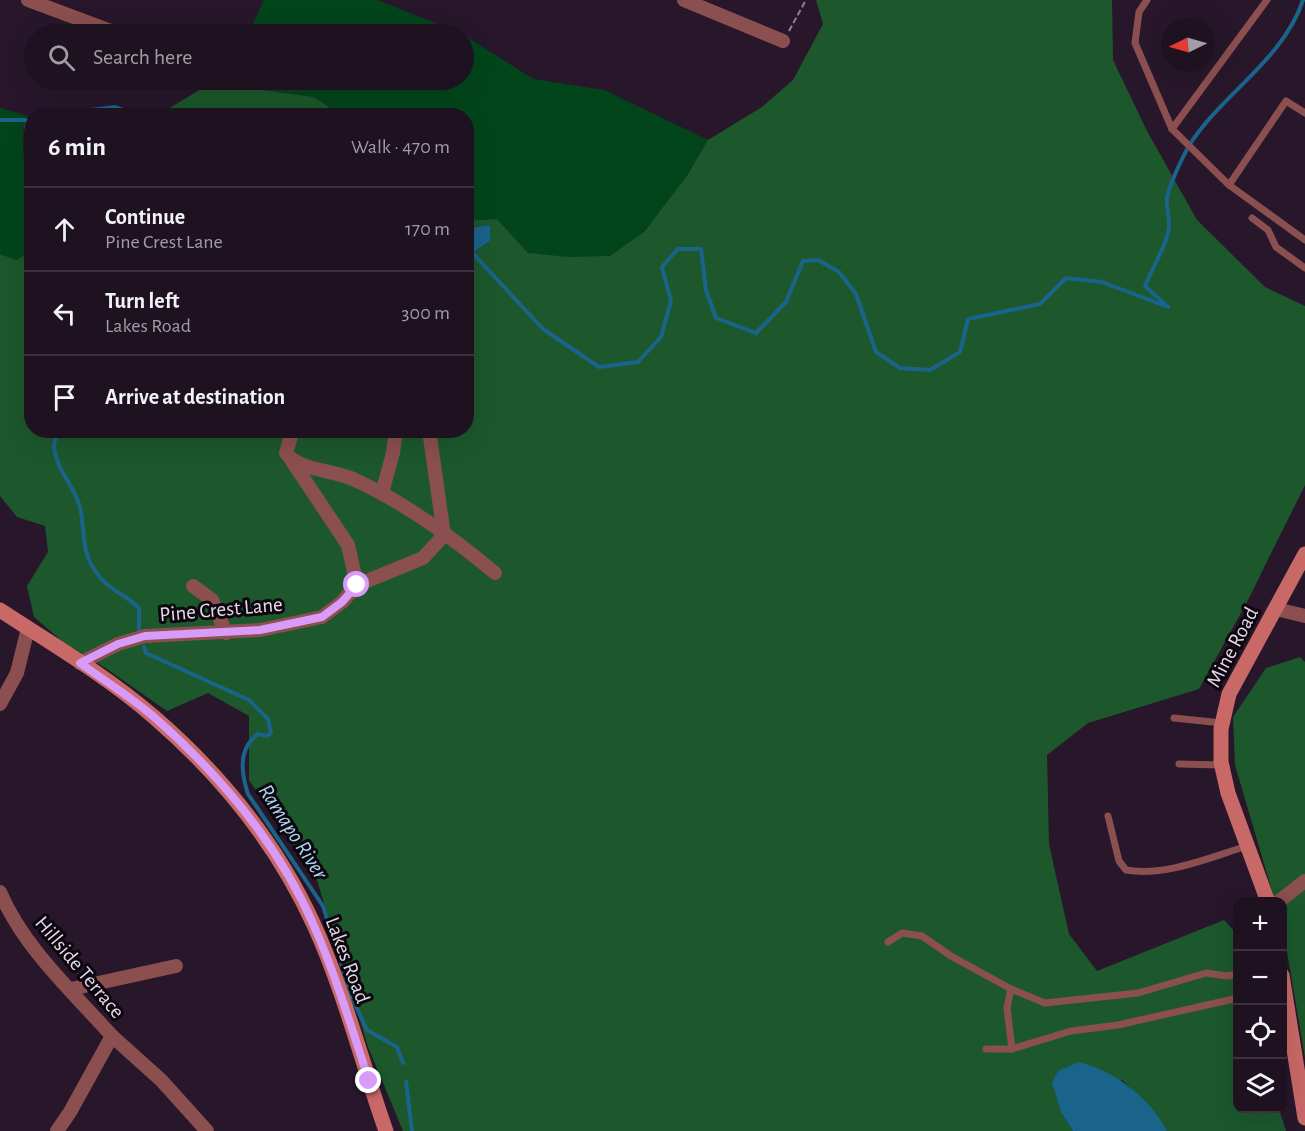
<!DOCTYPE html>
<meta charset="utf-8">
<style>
body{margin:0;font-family:"Alegreya Sans",sans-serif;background:#261a29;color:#f1f3f6}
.controls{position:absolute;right:18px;bottom:18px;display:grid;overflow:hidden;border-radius:12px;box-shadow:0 6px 24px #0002}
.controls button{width:54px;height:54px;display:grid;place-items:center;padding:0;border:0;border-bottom:2px solid #3c313e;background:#1e1120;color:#f1f3f6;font:30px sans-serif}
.compass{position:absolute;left:1161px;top:18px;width:54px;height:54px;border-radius:50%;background:#1e1120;box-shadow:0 6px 24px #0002;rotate:265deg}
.stop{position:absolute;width:18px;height:18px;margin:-14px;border:4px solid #d89bf8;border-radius:50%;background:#fff}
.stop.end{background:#d89bf8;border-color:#fff;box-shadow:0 2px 6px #0008}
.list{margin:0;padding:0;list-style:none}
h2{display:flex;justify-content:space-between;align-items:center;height:78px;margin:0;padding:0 24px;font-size:26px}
h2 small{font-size:20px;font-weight:400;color:#a19da5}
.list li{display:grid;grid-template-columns:39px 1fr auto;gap:18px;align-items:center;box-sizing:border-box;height:84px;padding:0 24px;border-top:2px solid #3c313e}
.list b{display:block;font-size:22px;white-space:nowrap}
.list p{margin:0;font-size:20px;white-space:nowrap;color:#a19da5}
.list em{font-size:20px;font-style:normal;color:#a19da5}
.icon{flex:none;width:33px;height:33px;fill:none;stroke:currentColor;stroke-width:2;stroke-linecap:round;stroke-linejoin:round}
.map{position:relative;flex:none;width:1305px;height:1131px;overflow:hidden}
.search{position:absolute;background:#1e1120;box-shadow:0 6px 24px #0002;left:24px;top:24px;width:450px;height:66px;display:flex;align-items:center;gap:15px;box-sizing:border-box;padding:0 21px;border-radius:33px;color:#a19da5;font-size:22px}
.panel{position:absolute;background:#1e1120;box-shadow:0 6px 24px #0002;left:24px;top:108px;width:450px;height:330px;border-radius:24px}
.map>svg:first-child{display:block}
.green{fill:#03451b}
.forest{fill:#1c582c}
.water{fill:#1a638b}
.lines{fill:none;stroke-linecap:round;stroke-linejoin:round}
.stream{stroke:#1a638b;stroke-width:4}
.path{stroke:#8e8091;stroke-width:2;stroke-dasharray:6 3;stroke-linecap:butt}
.lane{stroke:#8a4f4e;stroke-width:7}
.street{stroke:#8a4f4e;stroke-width:14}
.secondary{stroke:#c86968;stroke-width:15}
.route{stroke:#d89bf8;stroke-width:8}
.labels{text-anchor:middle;stroke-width:6;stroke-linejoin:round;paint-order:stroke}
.street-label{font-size:21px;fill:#e5d9e7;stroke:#0c060e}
.water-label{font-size:22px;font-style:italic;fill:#acd6f2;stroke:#0c060e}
</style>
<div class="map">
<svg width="1305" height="1131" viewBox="0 0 1305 1131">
<rect width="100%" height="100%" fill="#28172b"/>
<!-- green -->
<g class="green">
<path d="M264,0h113l85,34h-214z"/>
<path d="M464,35l69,44 71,11 104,50c-19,33 -62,102 -97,116 -16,6 -65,-1 -83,-3l-31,-34 -21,1 -9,-8 -1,-96 -124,-1 -28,-18 -103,-14 3,-3h250z"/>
<path d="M0,108l28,8c-12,25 0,57 3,83 3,17 0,35 0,52l-15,9 -16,-6z"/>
</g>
<!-- forest -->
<g class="forest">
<path d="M816,0h296l1,60 34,71 50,89 68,67 40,19v179l-58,117 -48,87 -111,34 -41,32 2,89 20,90 28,37 127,-51 13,14 1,174 41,1 7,22h-119l-20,-27 -25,-24 -60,34 11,17h-670l-35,-84 -52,-170 -67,-97v-64l-41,-23 -41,18 -63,-44 -41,-25 -29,-25 -7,-31 21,-34 -3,-26 -28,-9 -17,-21v-242l16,6 15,-9 1,179h434l1,-173 23,-16v-16l-23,3v-16l9,8 21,-1 31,34 41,4 41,-1 34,-24 42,-55 22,-37 54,-33 31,-27 30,-56z"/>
<path d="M211,83l103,14 27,18h-175l2,-6z"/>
<path d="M1300,657l5,5v396l-22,-130 -1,-26 -7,-1 -40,-136 -2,-48 33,-49z"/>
</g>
<!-- water -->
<g class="water">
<path d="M115,105l29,10h-96l10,-3z"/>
<path d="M31,122v75l-7,-41v-31z"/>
<path d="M490,225v16l-23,16v-29z"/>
<path d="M1079,1062c36,9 71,36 88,69h-94l-11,-17 -10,-31 6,-12z"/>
</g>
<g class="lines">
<!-- stream -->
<g class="stream">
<path d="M0,120h25l7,5"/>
<path d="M466,246l77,83 56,38 39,-5 23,-25 10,-36 -9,-34 16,-18h23l5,41 10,28 40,15 30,-31 17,-41 15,-1 21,12 17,22 20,58 24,16 30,2 30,-18 8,-33 72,-15 26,-26 36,4 66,25 -23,-21c6,-16 23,-43 24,-59 1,-9 -3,-19 -2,-28 1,-12 17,-45 23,-55 33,-51 93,-84 113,-144"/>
<path d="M59,430c-2,6 -6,12 -5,18 3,23 20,37 26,59 5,22 1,43 14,62 12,21 29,23 45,39v24"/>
<path d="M144,647l2,6 103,47 19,19 3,14 -4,3 -9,-2c-20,14 -17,39 -10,60l75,112 29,92 15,32 30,17 6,16"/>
<path d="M406,1082l6,49"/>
</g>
<!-- path -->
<path class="path" d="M789,31l17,-31"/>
<!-- lane -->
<g class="lane">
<path d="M1147,0l-8,12 -4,31 37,86 57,56"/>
<path d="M1305,113l-19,-12 -57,84 76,55"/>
<path d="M1172,129l95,-129"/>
<path d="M1252,218l16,12 8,17 29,21"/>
<path d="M1174,718l48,5"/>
<path d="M1179,764l42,1"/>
<path d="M1108,816l11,45 7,9c39,7 85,-13 121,-24"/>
<path d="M888,942l14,-9 20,3 29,20 60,33 34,14 93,-10 68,-20 21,3 11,-2"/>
<path d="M1011,989l-4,19 5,41"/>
<path d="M986,1049h26l59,-18 47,-6 120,-27"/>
</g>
<!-- street -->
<g class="street">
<path d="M28,0l91,34"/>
<path d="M684,0l99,41"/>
<path d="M293,430l-7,23c12,17 47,17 67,26 51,23 99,58 142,94"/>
<path d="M292,461l56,84 9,40"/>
<path d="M382,493l11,-40 3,-23"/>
<path d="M193,586l19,14 14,33"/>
<path d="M1276,609l29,7"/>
<path d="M80,663l38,-19 27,-8 115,-6 62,-13 20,-15 15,-17 66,-27 21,-23 -15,-105"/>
<path d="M0,704l17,-31 11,-45"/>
<path d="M0,892c24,56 72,99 112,144l-42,76 -13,19"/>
<path d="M1278,902l27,-21"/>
<path d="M71,989l105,-23"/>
<path d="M112,1036l49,44 46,51"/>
</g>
<!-- secondary -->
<g class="secondary">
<path d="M0,610c52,34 107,66 154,107 66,57 123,127 160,208 30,66 48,138 72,206"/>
<path d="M1268,902l-40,-109 -7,-31v-33l8,-35 76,-140"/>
<path d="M1282,975l23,143"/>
</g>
</g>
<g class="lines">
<!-- route -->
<path class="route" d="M357,585l-15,17 -20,15 -62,13 -115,6 -27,8 -38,19c25,18 51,34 74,54 66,58 125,128 160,209 22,50 38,103 55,155"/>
</g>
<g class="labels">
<!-- street labels -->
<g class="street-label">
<text transform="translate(221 609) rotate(-5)" y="7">Pine Crest Lane</text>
<text transform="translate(1232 647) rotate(-62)" y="7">Mine Road</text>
<text transform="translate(348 960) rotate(69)" y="7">Lakes Road</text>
<text transform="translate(80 967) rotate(50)" y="7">Hillside Terrace</text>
</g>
<!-- water labels -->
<g class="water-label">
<text transform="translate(294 831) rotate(57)" y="8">Ramapo River</text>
</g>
</g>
</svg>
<div class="controls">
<button>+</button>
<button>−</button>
<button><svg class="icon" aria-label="locate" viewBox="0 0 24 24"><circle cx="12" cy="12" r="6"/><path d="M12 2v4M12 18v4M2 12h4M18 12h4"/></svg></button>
<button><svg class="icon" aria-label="layers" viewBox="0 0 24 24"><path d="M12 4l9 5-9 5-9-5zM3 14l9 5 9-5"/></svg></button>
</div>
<svg class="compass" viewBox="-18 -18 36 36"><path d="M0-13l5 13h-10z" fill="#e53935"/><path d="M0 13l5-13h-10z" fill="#a19da5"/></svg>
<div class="stop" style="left:357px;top:585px"></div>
<div class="stop end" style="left:369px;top:1081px"></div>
<div class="search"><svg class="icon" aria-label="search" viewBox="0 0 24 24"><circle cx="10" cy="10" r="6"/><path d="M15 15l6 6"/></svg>Search here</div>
<section class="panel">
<h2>6 min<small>Walk · 470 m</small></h2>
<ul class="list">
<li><svg class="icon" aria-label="ahead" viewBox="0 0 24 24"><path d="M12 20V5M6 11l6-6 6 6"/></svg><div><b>Continue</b><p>Pine Crest Lane</p></div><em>170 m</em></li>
<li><svg class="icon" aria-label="left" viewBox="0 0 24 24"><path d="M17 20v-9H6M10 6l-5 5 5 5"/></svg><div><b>Turn left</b><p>Lakes Road</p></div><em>300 m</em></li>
<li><svg class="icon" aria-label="arrive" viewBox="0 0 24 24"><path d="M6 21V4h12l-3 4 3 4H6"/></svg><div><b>Arrive at destination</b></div></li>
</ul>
</section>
</div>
